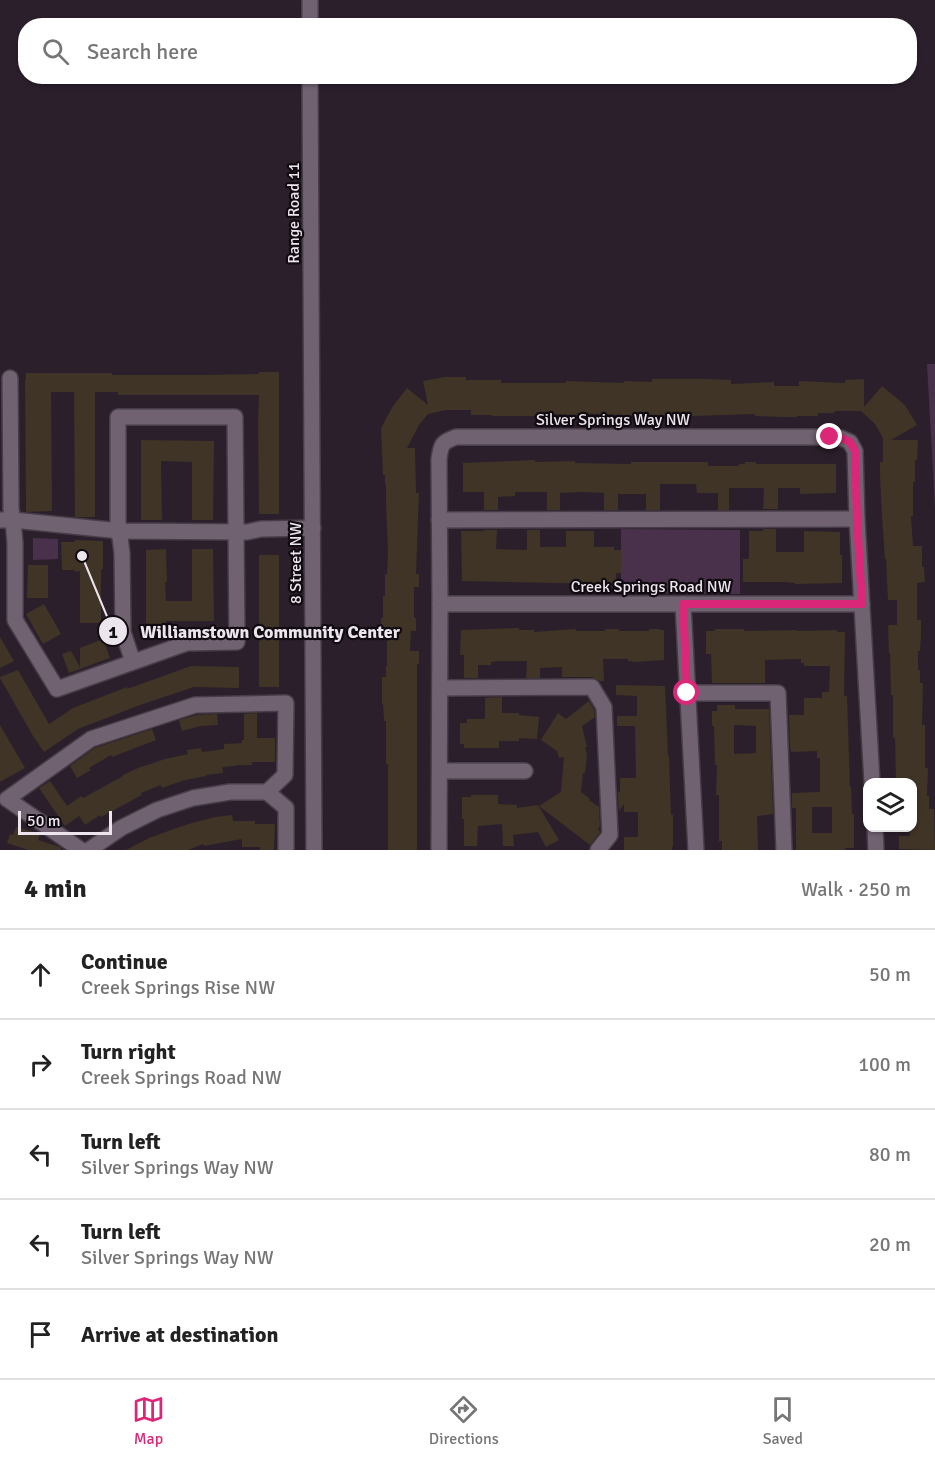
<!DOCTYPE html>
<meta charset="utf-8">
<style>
body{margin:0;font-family:Signika,sans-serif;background:#f6f6f6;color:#222}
.controls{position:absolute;right:18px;bottom:18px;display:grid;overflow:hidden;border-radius:12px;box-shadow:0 2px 4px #0004}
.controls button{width:54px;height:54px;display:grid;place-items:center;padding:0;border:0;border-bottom:2px solid #e0e0e0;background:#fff;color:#222;font:30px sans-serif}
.scale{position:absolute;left:18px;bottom:15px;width:94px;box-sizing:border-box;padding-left:6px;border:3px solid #ede5ee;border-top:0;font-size:16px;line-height:21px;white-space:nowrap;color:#ede5ee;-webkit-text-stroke:4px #100b10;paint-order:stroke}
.stop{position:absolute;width:18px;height:18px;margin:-14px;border:4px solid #db2777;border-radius:50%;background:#fff}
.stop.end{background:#db2777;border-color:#fff;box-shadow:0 2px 6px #0008}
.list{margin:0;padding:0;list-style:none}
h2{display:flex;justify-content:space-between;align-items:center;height:78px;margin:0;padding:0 24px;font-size:26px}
h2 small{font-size:20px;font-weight:400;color:#767676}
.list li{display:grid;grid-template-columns:39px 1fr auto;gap:18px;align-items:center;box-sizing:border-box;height:90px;padding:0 24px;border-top:2px solid #e0e0e0}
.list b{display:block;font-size:22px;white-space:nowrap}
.list p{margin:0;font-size:20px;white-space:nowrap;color:#767676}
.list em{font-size:20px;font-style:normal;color:#767676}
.icon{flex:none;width:33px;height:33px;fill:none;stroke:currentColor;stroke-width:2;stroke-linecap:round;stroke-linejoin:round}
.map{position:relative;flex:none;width:935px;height:850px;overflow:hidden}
.search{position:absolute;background:#fff;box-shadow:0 2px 4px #0004;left:18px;right:18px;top:18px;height:66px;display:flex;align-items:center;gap:15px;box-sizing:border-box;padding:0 21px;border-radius:24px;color:#767676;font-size:22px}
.sheet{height:528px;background:#fff}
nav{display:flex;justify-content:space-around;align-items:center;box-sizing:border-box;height:84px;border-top:2px solid #e0e0e0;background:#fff;font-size:16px;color:#767676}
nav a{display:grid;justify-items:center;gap:3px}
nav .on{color:#db2777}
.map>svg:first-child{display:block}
.green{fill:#49304b}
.building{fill:#3f3425;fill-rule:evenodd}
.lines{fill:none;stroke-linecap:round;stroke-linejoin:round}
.minor-casing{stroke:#473d48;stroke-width:18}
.minor{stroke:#716271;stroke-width:15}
.route{stroke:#db2777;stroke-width:8}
.labels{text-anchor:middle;stroke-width:4.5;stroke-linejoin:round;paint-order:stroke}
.street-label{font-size:16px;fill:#ede5ee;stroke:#100b10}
.leader{fill:none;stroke:#ede5ee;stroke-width:2}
.callout-dot{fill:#ede5ee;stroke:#100b10;stroke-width:2}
.mark-label{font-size:18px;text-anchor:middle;font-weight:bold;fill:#111}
.callout-label{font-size:18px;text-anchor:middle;font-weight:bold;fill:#ede5ee;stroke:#100b10;stroke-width:4.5;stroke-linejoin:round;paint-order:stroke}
</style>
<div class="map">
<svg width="935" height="850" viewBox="0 0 935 850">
<rect width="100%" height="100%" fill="#2b1f2b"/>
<!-- green -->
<g class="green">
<path d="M927,364h8v144z"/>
<path d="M621,529l119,1v64l-119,-1z"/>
<path d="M33,538l25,1v20l-25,1z"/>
</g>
<!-- building -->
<g class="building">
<path d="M259,372h20v142h-20l-1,-92 1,-27h-141v-3h-23v125h-20l-1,-125h-23l1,119 -26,1 -1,-132h1v-7h86v2h93l54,-1z"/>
<path d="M445,377h21v3h35v3h65v-2l58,2v-2l28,1v-3h56l23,1v4l43,-2v4h25v-5l46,2v-3l19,-1v28l18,-21 23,19 12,20 -26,15h27l-1,20h-2v22h-2v34h-2l2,30h9v21h2l1,15 -8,1v37h4v17l-1,14h-2v19h2v13h3l-1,42h3v43h3l-1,28h2v13h5l1,41 -36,-1v-13h11v-8h2v-45h-7v-3l-9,-1 -1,-41h-2v-43h-2l-1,-42h-1l-1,-28h9v-25h-9l-2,-41h-1l-3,-42 -2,-42v-13h3v-24l-8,-14 -14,-13h-26l-1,2h-16v3h-21v1h-15l-27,-1v-2l-64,2v-2l-44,2 -70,-3v2l-27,-1v2h-58v-1h-21v-5h-25l-18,4 -9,11 -12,23h8l1,45h3l-3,81h3v13h-5v31h2v13h-5l-1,20h9v13h-2v186h-29v-86h-2v-43h-2l-1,-17h-1v-27h4v-11h1v-30h-6v-18h2v-22h2v-22h2l1,-22 -2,-48v-20h-1v-9h-2l-2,-47 12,-22 14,-18 21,17 -5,-24z"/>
<path d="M141,440l73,1 -1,79h-21v-58l-31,-1 1,59h-21z"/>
<path d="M535,460v2l40,-1v2l56,1v-2h77v4h31v-2h6v-2h11v2h80v29l-36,1v-6h-22v21h-15l1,-21h-35v22h-11v-17h-21l-1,-9h-36v26h-14v-16h-28v16h-14v-17l-20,-1 -24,1v17h-13v-18h-32v4l-17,1v13h-14v-18h-21v-29z"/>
<path d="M763,529h13v23h28v-21l36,1v23h2v28l-47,1v-1l-11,-1h-41v-23h6v-28h14z"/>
<path d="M484,530h13l-1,19 31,1v-20h13v17h26v-16h28v16h20v3h7v23h-5v10l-16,1 -138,-3 -1,-50h23z"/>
<path d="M75,540l28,1v28l-2,1v53h-21v-52l-5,1v-2h-13l-1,-28h14z"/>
<path d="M166,549l1,33h-2l1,19h26v-52h21l1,72h-48v14h-20v-12h2h-2v-73z"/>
<rect x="259" y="555" width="20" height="132"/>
<path d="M28,565h20v33h-21z"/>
<path d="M44,604l17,30 -18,10 -17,-30z"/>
<path d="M519,628v2h15v2l42,-3v2h29v-2h14v2h30v-2h11v1h4v30l-29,2 -7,-1v-2h-25l1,22h-4l-8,-4h-30v-10l-22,1v10h-14l1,-17h-29l-7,1v3h-13v13h-14v-23h-4l1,-25z"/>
<path d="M715,629h29v2l52,-1v1l41,-1v2h8l-1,64h3l3,91h1l1,27h2v34h-9v2h-49v-42h-4v-15l28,-1v-34h-3v-7l-26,1v-3h-1l-1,-34h15v-17h18v-6h7l1,-26h-26v-3h-3v-4l-36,1v23h-53l-1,-29h-5v-23h9zM812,807h20v26h-20z"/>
<path d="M0,637l14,24 -14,7z"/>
<path d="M103,639l7,19 -41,15 -7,-19 9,-3 9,16v-19z"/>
<path d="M191,666l48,1v21l-45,-1 -54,18 -62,24 -34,23 -11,-16 -33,-58v-1l18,-7 31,54 24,-16 54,-21v2z"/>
<path d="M616,685l49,1 3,70h1l2,59h2v32h-1v3h-48v-13h14v-25h-14v-8l-5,7 -1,-14v-5h2v-14h16l-1,-52h-18v-10h20v-20l-21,-1z"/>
<path d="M502,697v16h17v2l20,2 -2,22 -18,-1v3h-20v7h-35v-4h-4v-21h7v-4h18v-21z"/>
<path d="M589,701l5,9 1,7 -13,9 5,21h-2l2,7 -2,19h-2l-2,19 9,7 -1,1 10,7 1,19 -2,3 2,3 -10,13 -51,-39 22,-14 3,-35 -5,1 -2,-7 -16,-11 17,-27 8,6z"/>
<path d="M717,705h18v4h34l4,105 -16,2 1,34h-36v-9h-3v-46h-3l1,-30h-2l-1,-39h-2v-15h5zM734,725l22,1v27l-22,1z"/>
<path d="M257,713v25h18v24h-23v3h-16v1l-14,1 1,6 -17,2v1l-21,4 -23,8 -1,-3 -20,8 1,2 -41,22 -1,-2 -15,10 -6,-9 -14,10 -26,-38 11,-7 17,25 14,-10 2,2 40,-22v-1l15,-7 27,-9 23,-5 -1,-4 14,-2 1,4 22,-3v-5l18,-1v-3h2v-26z"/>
<path d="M217,714l1,11 -17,1 -19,5 -3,-11 18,-5z"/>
<path d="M0,725l25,43 -25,14z"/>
<path d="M152,729l4,11 -44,17 -1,-2 -22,13 2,2 -14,8 -7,-12 25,-18z"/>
<path d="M471,795h27v9l19,1v3l21,-3 21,35 -13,7 -8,-15 -25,3 1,11h-11l-1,-22 -24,2 -1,20h-13v-27h-2v-22h9z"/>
<path d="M232,815l1,6h22v3h20l-1,26h-14v-3h-18v-8l-38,7 -1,-2 -15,6h-62l23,-12 36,-13 30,-8z"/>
<path d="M16,827l24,7 -2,6 22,7 2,3h-34l-21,-7 3,-9 3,1z"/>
</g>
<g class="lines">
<defs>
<g id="minor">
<path d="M310,0v26"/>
<path d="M310,76l4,774"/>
<path d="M10,378l1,131 2,11 2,23v77l42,69 130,-46 50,-1 -2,-225h-117v105l4,31 1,79 10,30"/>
<path d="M0,520h13l107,11 127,1 14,-3 52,-1"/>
<path d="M439,520l418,-1"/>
<path d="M440,604h422"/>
<path d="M683,604l13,246"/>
<path d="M440,688l152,-1 12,20 6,128 -12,15"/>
<path d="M687,693h91l6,157"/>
<path d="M440,771h85"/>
<path d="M875,828l1,22"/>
<path d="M81,850l-74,-51 84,-60 104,-34 91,-2 -1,72 -18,17 19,16v42"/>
<path d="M89,850l32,-22 36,-18 36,-12 37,-6h37"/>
<path d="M439,850l1,-246 -1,-145c2,-15 3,-17 17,-22h374l11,1 9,4 5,9 2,68 15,263"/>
</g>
</defs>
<!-- minor casing -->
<use href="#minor" class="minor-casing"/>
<!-- minor -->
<use href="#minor" class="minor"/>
</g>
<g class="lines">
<!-- route -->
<path class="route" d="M687,693l-4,-89h179l-5,-85 -2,-68 -5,-9 -9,-4 -11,-1"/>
</g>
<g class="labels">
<!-- street labels -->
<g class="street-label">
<text transform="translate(293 213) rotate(-90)" y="6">Range Road 11</text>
<text x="613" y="425">Silver Springs Way NW</text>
<text transform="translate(295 563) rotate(-90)" y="6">8 Street NW</text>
<text x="651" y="592">Creek Springs Road NW</text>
</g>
</g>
<!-- callouts -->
<path class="leader" d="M82 556L113 631"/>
<g class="callout-dot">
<circle cx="82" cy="556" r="6"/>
<circle cx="113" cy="631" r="15"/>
</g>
<g class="mark-label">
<text x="113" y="638">1</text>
</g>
<g class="callout-label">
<text x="270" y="638">Williamstown Community Center</text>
</g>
</svg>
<div class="controls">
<button><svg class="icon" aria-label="layers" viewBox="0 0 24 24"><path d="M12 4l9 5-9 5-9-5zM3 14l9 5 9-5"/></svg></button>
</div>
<div class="scale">50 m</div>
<div class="stop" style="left:687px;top:693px"></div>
<div class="stop end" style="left:830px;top:437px"></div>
<div class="search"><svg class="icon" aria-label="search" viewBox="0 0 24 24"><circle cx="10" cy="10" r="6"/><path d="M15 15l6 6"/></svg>Search here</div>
</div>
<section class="sheet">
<h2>4 min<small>Walk · 250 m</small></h2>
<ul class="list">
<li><svg class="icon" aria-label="ahead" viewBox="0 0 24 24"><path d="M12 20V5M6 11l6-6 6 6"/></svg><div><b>Continue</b><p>Creek Springs Rise NW</p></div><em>50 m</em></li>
<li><svg class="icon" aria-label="right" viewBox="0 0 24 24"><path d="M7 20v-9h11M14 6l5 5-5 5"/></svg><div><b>Turn right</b><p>Creek Springs Road NW</p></div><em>100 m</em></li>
<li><svg class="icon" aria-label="left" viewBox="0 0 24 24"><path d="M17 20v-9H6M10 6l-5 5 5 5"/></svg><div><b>Turn left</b><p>Silver Springs Way NW</p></div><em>80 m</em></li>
<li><svg class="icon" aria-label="left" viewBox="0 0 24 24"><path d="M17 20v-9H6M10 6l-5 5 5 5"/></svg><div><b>Turn left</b><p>Silver Springs Way NW</p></div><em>20 m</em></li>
<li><svg class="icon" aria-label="arrive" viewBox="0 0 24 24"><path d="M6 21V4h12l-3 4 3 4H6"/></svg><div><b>Arrive at destination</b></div></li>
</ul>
</section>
<nav>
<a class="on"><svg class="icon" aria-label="map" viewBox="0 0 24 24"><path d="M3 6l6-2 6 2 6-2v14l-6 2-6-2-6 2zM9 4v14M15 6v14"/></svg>Map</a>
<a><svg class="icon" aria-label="directions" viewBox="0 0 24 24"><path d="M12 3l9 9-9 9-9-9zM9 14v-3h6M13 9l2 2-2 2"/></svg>Directions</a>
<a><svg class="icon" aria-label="saved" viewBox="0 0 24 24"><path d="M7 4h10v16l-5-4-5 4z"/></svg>Saved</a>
</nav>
